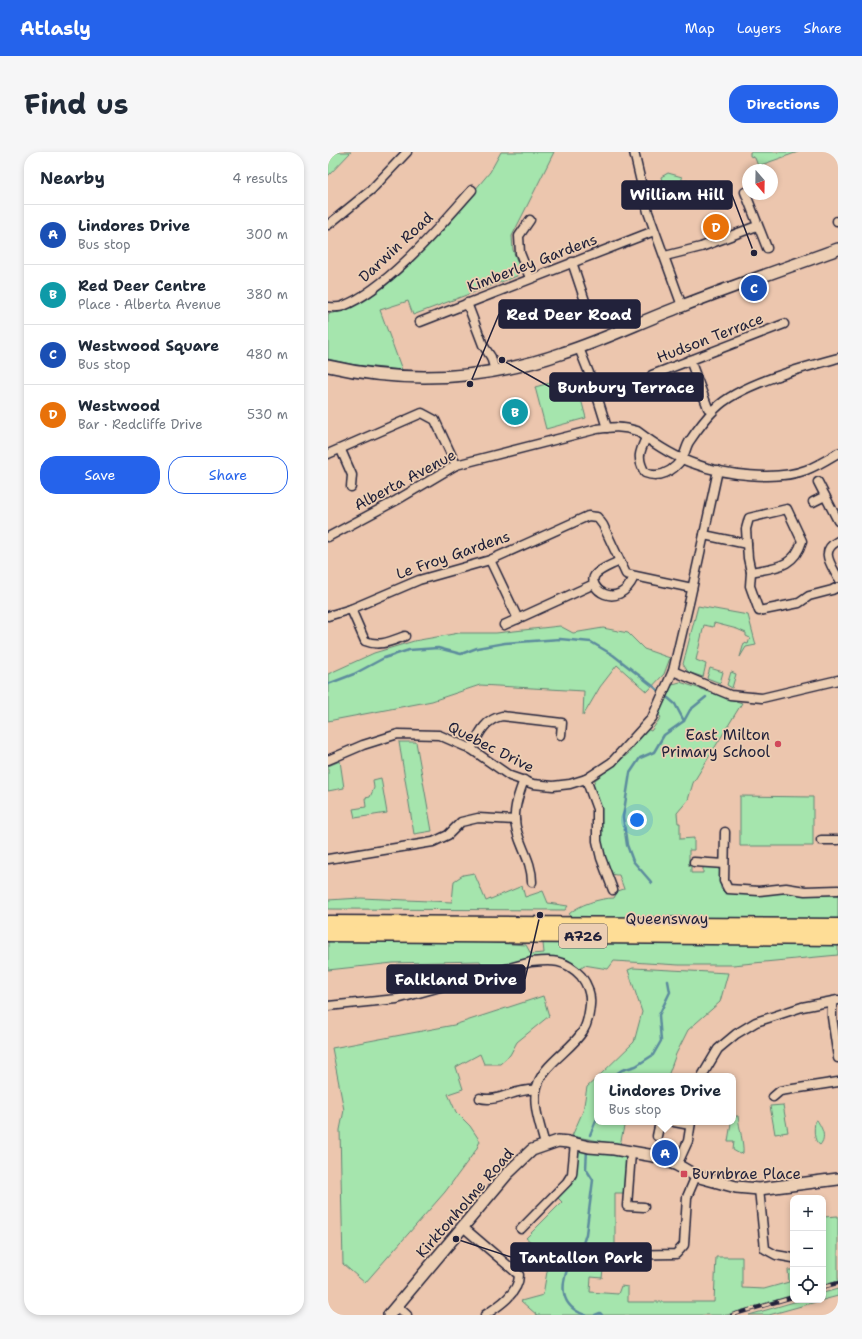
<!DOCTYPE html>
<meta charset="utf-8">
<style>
body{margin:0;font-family:"Shantell Sans",sans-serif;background:#f6f6f7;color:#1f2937}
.controls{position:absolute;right:12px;bottom:12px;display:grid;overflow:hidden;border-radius:8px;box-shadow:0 2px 6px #0003}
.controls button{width:36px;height:36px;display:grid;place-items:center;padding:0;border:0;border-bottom:1px solid #e0e1e3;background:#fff;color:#1f2937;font:20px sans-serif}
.compass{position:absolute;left:414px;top:12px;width:36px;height:36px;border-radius:50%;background:#fff;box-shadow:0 2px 6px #0003;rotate:160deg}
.you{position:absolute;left:309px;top:668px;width:14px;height:14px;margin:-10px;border:3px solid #fff;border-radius:50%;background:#1a73e8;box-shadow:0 0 0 6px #1a73e833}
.badge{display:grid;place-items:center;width:26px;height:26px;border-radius:50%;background:#2563eb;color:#fff;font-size:13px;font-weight:700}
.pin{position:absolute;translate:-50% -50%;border:2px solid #fff;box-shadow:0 1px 4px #0006}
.popup{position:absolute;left:266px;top:921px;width:142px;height:52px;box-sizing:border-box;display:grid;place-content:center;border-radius:8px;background:#fff;filter:drop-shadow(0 1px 3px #0005);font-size:13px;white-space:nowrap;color:#747a83}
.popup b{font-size:15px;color:#1f2937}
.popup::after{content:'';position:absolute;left:50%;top:100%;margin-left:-8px;border:8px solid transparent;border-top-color:#fff}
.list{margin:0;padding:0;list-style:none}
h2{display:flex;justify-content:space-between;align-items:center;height:52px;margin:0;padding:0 16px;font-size:17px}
h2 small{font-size:13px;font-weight:400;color:#747a83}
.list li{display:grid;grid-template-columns:26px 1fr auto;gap:12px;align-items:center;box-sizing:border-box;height:60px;padding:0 16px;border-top:1px solid #e0e1e3}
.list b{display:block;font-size:15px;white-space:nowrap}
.list p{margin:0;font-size:13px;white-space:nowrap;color:#747a83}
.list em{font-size:13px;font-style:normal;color:#747a83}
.actions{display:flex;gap:8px;padding:12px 16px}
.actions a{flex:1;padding:9px 0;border:1px solid #2563eb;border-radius:16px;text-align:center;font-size:14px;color:#2563eb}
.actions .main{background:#2563eb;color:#fff}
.icon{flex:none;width:22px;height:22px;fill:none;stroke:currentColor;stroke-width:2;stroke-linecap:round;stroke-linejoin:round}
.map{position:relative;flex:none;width:510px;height:1163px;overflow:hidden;border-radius:16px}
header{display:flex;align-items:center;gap:24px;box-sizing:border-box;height:56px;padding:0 20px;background:#2563eb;color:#fff}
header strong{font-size:19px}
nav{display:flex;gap:22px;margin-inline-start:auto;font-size:14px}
.intro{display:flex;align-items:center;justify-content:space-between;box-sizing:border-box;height:96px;padding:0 24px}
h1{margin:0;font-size:28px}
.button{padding:10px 18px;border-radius:16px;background:#2563eb;color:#fff;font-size:14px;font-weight:700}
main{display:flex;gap:24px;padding:0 24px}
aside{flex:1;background:#fff;border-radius:16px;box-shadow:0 2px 6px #0003}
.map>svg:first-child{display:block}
.green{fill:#a5e5ad;stroke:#648474}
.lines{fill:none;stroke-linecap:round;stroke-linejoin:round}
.stream{stroke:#5c8c9d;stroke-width:2.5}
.street-casing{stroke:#22223b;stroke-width:11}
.secondary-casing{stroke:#22223b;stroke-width:14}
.highway-casing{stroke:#22223b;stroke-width:17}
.street{stroke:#ecceb3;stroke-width:8}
.secondary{stroke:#ecceb3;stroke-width:11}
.highway{stroke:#fedd96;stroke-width:14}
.rail-casing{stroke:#22223b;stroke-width:4}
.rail{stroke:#ecceb3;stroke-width:2.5;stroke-dasharray:8;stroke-linecap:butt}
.poi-dot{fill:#d1495b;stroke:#ecceb3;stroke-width:1.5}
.labels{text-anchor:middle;stroke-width:3.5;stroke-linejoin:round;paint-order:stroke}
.shield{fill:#ecceb3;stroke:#5f565f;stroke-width:1}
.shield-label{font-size:14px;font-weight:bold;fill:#22223b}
.street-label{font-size:15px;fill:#22223b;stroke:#ecceb3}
.poi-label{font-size:15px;fill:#22223b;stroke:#ecceb3;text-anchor:end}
.leader{fill:none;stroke:#22223b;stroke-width:1.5}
.callout-dot{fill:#22223b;stroke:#ecceb3;stroke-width:1.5}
.callout{fill:#22223b;stroke:#22223b;stroke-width:1.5}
.callout-label{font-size:16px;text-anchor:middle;font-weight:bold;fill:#fff}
</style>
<header>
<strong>Atlasly</strong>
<nav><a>Map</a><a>Layers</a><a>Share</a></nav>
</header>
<div class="intro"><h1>Find us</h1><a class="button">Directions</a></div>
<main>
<aside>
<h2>Nearby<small>4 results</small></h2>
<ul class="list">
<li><span class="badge" style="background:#1a4fb4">A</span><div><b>Lindores Drive</b><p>Bus stop</p></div><em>300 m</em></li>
<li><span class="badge" style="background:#0f9aa8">B</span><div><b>Red Deer Centre</b><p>Place · Alberta Avenue</p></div><em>380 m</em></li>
<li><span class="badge" style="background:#1a4fb4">C</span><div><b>Westwood Square</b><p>Bus stop</p></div><em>480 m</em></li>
<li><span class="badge" style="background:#e8710a">D</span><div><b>Westwood</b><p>Bar · Redcliffe Drive</p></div><em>530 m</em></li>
</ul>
<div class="actions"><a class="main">Save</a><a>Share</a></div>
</aside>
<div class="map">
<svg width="510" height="1163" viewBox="0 0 510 1163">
<rect width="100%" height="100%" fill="#ecc6ae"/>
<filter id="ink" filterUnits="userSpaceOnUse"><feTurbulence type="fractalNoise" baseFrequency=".025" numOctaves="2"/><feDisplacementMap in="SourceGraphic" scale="8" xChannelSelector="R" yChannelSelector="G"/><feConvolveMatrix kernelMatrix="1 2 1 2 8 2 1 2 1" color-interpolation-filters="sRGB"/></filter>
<g filter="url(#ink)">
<!-- green -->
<g class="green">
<path d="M7,0h16l-23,24v-16z"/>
<path d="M173,0h53l-42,84 1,14 7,19 -3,7 -104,39 -5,-14 -28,9 22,60 -47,-5 -27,-6v-45l19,-4 14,-9 33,-30 34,-25 62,-74z"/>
<path d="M422,0h48l-40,14 -3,-8 -5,-2z"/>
<path d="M340,21l14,4v4l10,-1 2,7 -3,4 -10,6 -5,-2 -3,4c-7,2 -14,4 -19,-3l8,-15 -1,-4z"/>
<path d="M247,224l11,42 -40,11 -11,-42z"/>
<path d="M370,454l50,9 8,30 -10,2 -6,10 4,-14 4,1 2,-6 -4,-2v-3l-9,-4 -23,-6 -1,4 -9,-2 -8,35 10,4 -3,13 -15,-5 -5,-8z"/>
<path d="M232,474l13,7 30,-5 25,5 16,16 26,9 -6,16 -17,18 -30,-27 -17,22 -17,29 1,-25 -104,-6 -48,16 -104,20v-47l46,-21 40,-12 45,-8h37z"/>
<path d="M382,516l13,4 -3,11 -13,-5z"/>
<path d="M403,520l5,2 -4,14 -5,-3z"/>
<path d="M352,530l62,21 -49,80 -5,17 -11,13 1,10h2v16l14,-1v12h-5v16h2v7h12v-7h12l6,5v18l3,3 114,3v25l-266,1 -3,-7c9,-9 31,-16 45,-16l4,-7 6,-2 -5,-14c-4,0 -6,0 -9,-3 -12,-14 -15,-65 -18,-85l3,-7 33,-26 19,-25 4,2 10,-14 -4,-3 16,-30z"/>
<path d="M71,590h17l16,89 -18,3z"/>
<path d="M12,609l4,27 -16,3v-25z"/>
<path d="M53,626l6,35 -32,5 -2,-9 13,-2 -1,-9 5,-1 4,-9 -1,-8z"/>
<path d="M412,644l73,1v49h-73z"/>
<path d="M146,721l12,28 36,-15 3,11 18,-6 5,12 20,3 -3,4 -237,-1v-9l33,-2 91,4 2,-21 9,-6z"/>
<path d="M0,788l137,1 61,4 5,9 13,-1 -1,-10 15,-2 280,3v11l-105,10h-54l-65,-4 -6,8 -24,-4 -6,5 -19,-12h-19l-56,13 -4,-10 -87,2 -65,7z"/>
<path d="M305,816l95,5 -8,29 -32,28 -12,24 -8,22h-69l35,-34 8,-30 -14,-42z"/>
<path d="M215,844l6,20 -32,26 -7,13 -10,9h-16l-4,-10 -24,13 7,22 -15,5 8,18 14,14 10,15 -4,9 -31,42 -80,91 -22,-19 -3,-134 4,-20 -12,-62 122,-23z"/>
<path d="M269,926v44h28l-5,23 -48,-9 11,-25 4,-24z"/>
<path d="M455,953l5,27 -13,2 -5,-28z"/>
<path d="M408,964h2c1,11 6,28 5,37l-3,1 -7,-4 1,-9h-6l3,-18z"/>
<path d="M489,968c5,8 10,17 3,25 -7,-4 -6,-16 -5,-24z"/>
<path d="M252,998l45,7 3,4 -3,32h-10v55l-17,-1v13h6l-2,18 -11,-1 -1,15 28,2 3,-8 7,1v15h86l2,-45h26v31l22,1 25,-7 -1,-12h5v25l-66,20h-190l-16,-14 22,-6 6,-35 -6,-9 -17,-13 36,-36 -6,-6 20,-24 2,-20z"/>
<path d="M510,1064v65l-15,5v-69z"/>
<path d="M510,1137v7l-15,4v-7z"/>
<path d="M473,1148h22l-54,15h-20z"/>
</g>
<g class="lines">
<!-- stream -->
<g class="stream">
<path d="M0,532l26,-10 30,-16 25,-8 29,-2 23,6 16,-6 28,-5 55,-4 31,3 22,13 45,35"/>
<path d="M340,546l7,6 9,17"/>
<path d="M324,731l-19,-22 -6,-16 -4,-28 7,-44 10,-15 14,-6 10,-17 20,-14 6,-11 16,-13"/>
<path d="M285,924l9,-6 14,-4 17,-11 8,-14 -2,-26 11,-23 -2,-11"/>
<path d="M262,983l7,-17"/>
<path d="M257,1163c-25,-9 -25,-29 -16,-50l8,-3 9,-28 7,-54 -7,-11 1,-20"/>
<path d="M267,1163l5,-2 2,2"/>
</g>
<defs>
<g id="street">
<path d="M306,0l14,60 34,94"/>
<path d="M417,40l22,56"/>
<path d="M202,68l-11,16 1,17 10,25"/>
<path d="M509,69h1"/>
<path d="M0,73l43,-35 36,-38"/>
<path d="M337,104l36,-9 56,-21"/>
<path d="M244,110l20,60"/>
<path d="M139,151l16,42 8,12 4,14"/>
<path d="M0,155c5,0 11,1 15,-1 43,-16 98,-81 129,-116"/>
<path d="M92,170l234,-91"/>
<path d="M251,196l14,35 14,45"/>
<path d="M362,208l18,48 5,3"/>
<path d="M326,230l-2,-7 132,-51"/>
<path d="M318,286c-7,15 -9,20 -1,35 15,6 28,-2 37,-14 3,-5 4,-12 7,-17 8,-12 16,-23 26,-33 24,-25 90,-42 123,-51"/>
<path d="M13,298l11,25 -1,12"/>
<path d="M0,302l94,-41 13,7 21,45"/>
<path d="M490,330l20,39"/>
<path d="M485,350l12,-6"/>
<path d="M376,383l43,9 1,14 3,14 -1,14 9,25 40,-8 10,-7 23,-6 6,-3"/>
<path d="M0,385l69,-37 59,-35 141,-36c15,-2 25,-3 40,2 16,12 39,27 58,33 29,11 82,17 111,6 11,-4 22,-11 32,-17"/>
<path d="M510,389c-19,10 -7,23 0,37"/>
<path d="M419,392l-1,-15 3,-11 38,-9 15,32c-8,27 -27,26 -51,31"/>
<path d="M162,408l28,59"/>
<path d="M291,409c-7,4 -19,8 -24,14 -9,12 22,38 39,2"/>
<path d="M23,457l14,32c15,6 26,0 40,-5"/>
<path d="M0,464l23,-7 68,-29 71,-20 98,-44 9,1 6,8 23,49 66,14"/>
<path d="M176,473l90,-41"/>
<path d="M345,519l57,24 32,3 76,-18"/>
<path d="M143,597c8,-15 13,-29 31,-33l60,7 -1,12"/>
<path d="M0,608l35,-15 35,-11 41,1 32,14 39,27 23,8 20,2 17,-2 16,-5 26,-17 40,-44 21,-47 17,-72 28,-129"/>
<path d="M258,627l11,30v32l4,17 12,32"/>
<path d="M196,628c-5,13 -10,27 -9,40 1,22 17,38 17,62"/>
<path d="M397,680l-1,49 4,8 31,2 27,-3 19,3 33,-1"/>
<path d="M493,688h17"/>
<path d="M0,707l105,-17 15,-7 13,-13 17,-4 37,2"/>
<path d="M366,710l30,2"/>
<path d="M504,850v15l6,41"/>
<path d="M0,854l69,-7 134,-37c21,-2 34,-3 50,14 6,8 10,19 9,29 -1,9 -2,18 -7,26 -13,21 -43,34 -47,60 -3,17 5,37 9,54"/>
<path d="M374,924l16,-27 18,-15 20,-12 46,-15 36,-7"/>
<path d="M445,945l7,-6 58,-9"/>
<path d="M152,946c18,5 36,-10 56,-8"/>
<path d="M346,970l16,3"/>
<path d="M329,984l3,-14"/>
<path d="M303,1001l-4,53 17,1"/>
<path d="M349,1013l11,-24 3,-19"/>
<path d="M431,1037l6,60 11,6 17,3"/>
<path d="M135,1075l56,48c0,18 -20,31 -34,40"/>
<path d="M193,1077l46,-47 5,-8 3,-31"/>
<path d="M284,1103l64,-1 8,-9 3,-48 9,-21"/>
<path d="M69,1154l10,9"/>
</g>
<g id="secondary">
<path d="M0,214c79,18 158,14 235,-13 41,-13 79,-32 119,-47 51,-20 104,-38 156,-57"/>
<path d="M61,1163l118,-141 25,-24 26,-9 10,1 21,5 25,2 40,7 23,9 19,11 40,11 23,2 79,-10"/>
</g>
<g id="highway">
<path d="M0,771l510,3"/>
<path d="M0,782l510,4"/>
</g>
</defs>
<!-- street casing -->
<use href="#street" class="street-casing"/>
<!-- secondary casing -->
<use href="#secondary" class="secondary-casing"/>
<!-- highway casing -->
<use href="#highway" class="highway-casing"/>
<!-- street -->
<use href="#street" class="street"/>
<!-- secondary -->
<use href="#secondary" class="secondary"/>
<!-- highway -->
<use href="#highway" class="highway"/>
<defs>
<g id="rail">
<path d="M495,1135l15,-4"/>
<path d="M404,1163l61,-18"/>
</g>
</defs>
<!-- rail casing -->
<use href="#rail" class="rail-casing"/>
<!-- rail -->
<use href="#rail" class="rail"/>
</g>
</g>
<!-- markers -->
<g class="poi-dot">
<circle cx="450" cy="592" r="4"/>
<rect x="352" y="1018" width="8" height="8" rx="2"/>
</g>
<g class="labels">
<!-- shield labels -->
<rect class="shield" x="231" y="772" width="48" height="24" rx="3"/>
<g class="shield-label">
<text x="255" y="789">A726</text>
</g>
<!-- street labels -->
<g class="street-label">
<text transform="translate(68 95) rotate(-43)" y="5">Darwin Road</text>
<text transform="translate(204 111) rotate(-21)" y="5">Kimberley Gardens</text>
<text transform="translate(382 186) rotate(-21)" y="5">Hudson Terrace</text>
<text transform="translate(77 328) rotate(-28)" y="5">Alberta Avenue</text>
<text transform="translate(125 403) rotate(-19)" y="5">Le Froy Gardens</text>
<text transform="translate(163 595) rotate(27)" y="5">Quebec Drive</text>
<text x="339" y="772">Queensway</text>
<text transform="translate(137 1051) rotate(-49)" y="5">Kirktonholme Road</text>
</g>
<!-- poi labels -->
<g class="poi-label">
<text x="442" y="588">East Milton<tspan x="442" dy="17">Primary School</tspan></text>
<text x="364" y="1027" text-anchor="start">Burnbrae Place</text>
</g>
</g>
<!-- callouts -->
<path class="leader" d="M426 101L404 43M142 232L171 162M174 208L222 235M212 763L197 827M128 1087L183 1105"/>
<g class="callout-dot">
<circle cx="426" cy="101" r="4"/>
<circle cx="142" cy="232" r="4"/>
<circle cx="174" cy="208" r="4"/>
<circle cx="212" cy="763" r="4"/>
<circle cx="128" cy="1087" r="4"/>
</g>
<g class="callout">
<rect x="294" y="29" width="110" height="28" rx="4"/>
<rect x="171" y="148" width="141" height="28" rx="4"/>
<rect x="222" y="221" width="153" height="28" rx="4"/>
<rect x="59" y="813" width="138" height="28" rx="4"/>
<rect x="183" y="1091" width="140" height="28" rx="4"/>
</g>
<g class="callout-label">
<text x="349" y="48">William Hill</text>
<text x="241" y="168">Red Deer Road</text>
<text x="298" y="241">Bunbury Terrace</text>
<text x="128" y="833">Falkland Drive</text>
<text x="253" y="1111">Tantallon Park</text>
</g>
</svg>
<div class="controls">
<button>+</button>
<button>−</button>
<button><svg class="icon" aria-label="locate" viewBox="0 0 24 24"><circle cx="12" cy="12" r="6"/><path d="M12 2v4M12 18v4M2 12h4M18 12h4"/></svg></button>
</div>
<svg class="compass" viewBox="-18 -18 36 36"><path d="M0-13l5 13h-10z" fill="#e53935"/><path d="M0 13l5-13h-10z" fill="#747a83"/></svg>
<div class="you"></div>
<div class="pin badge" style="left:337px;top:1001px;background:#1a4fb4">A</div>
<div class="popup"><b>Lindores Drive</b>Bus stop</div>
<div class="pin badge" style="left:187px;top:260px;background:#0f9aa8">B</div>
<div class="pin badge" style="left:426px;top:136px;background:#1a4fb4">C</div>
<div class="pin badge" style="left:388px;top:75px;background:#e8710a">D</div>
</div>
</main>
